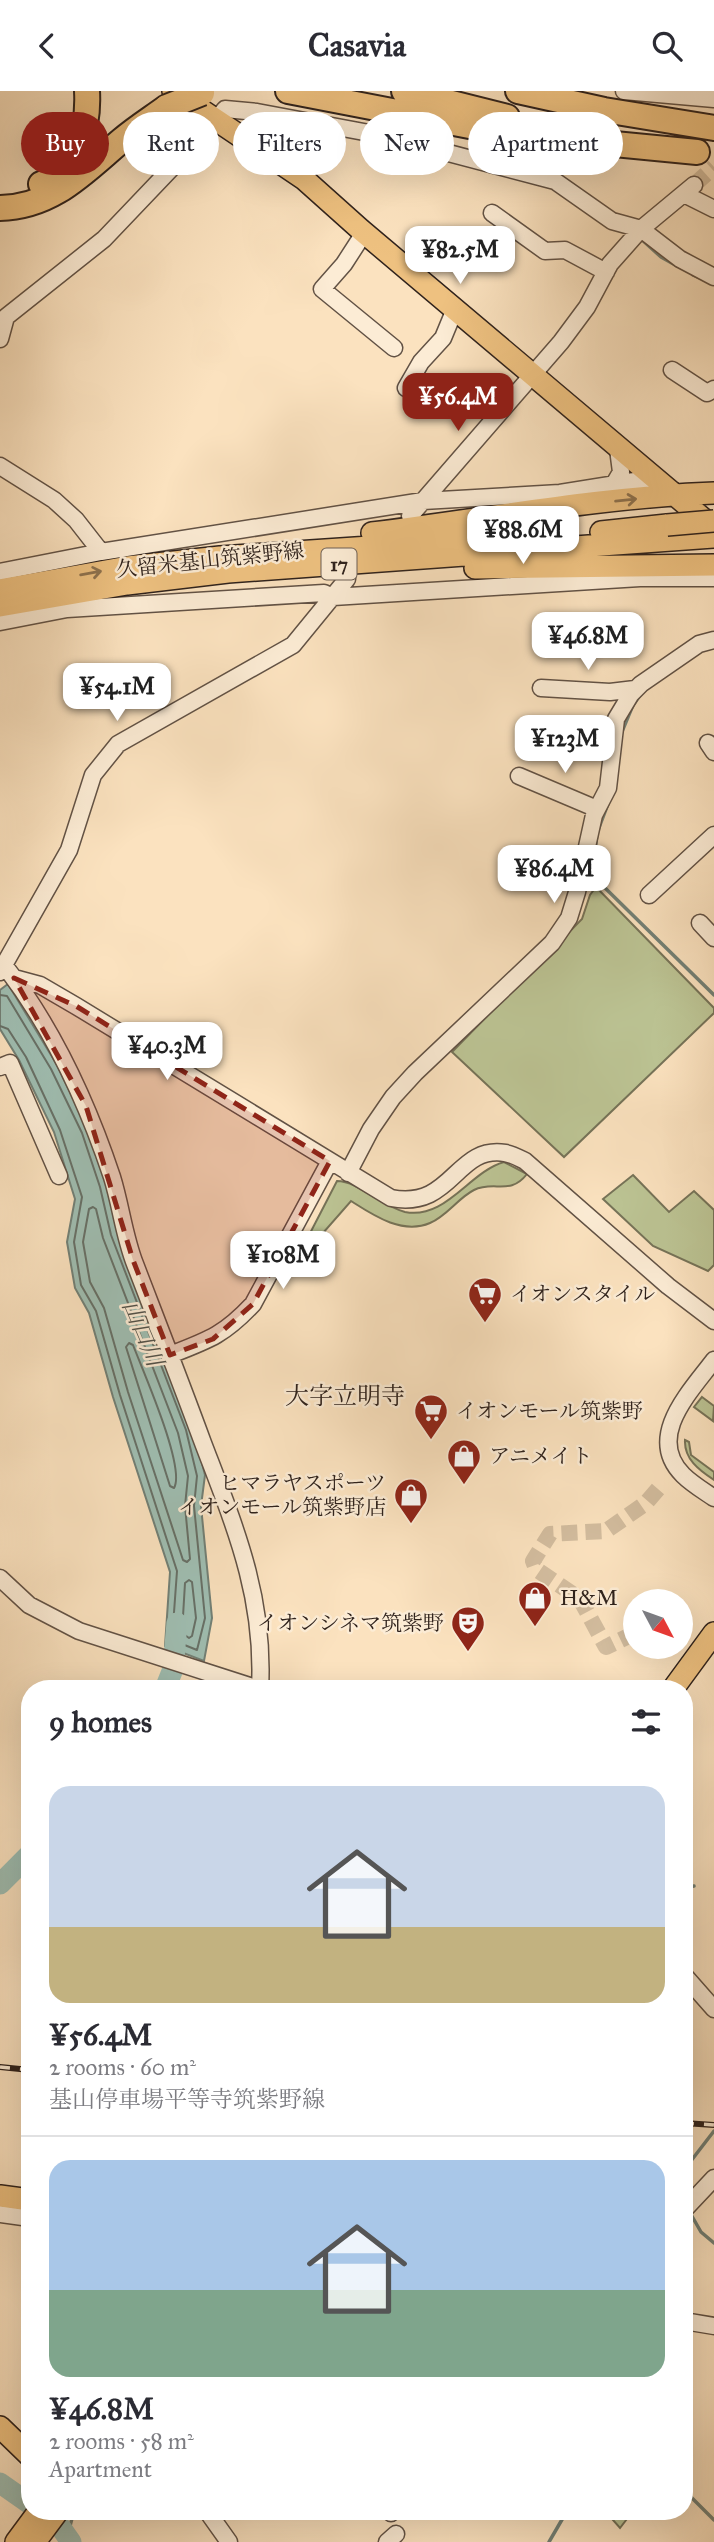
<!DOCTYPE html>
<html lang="en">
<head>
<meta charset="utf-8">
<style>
	:root { --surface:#fff; --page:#f2f2f3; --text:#2b2b33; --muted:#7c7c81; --line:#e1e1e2; --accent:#8f2418 }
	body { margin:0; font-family:"IM FELL Great Primer","Noto Serif JP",serif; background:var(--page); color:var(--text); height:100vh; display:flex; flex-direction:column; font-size:26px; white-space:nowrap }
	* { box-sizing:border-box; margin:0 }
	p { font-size:23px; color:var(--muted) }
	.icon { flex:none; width:38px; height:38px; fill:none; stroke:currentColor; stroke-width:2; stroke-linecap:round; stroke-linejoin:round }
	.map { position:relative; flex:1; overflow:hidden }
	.side { position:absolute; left:21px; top:1589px; width:672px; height:840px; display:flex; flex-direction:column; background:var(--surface); border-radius:28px; box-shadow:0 7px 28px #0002 }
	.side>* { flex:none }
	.top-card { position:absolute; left:21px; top:21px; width:672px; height:63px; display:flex; gap:14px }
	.needle { width:46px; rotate:131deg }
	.buttons { position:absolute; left:623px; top:1498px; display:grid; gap:14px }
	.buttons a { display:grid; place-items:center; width:70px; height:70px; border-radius:50%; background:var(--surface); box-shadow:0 7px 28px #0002; font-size:35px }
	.price { position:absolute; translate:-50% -60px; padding:0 16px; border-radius:14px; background:#fff; color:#222; font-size:23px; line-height:46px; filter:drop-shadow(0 2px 4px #0008) }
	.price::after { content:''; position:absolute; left:50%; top:42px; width:21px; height:16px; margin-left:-10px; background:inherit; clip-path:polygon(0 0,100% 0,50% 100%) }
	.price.selected { background:var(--accent); color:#fff }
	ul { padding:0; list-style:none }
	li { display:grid; align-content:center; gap:14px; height:371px; padding:0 28px }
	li+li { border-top:2px solid var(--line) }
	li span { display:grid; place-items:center; height:217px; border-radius:21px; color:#555 }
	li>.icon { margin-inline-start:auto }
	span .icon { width:126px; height:126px; fill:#fffc; stroke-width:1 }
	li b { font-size:30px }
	h2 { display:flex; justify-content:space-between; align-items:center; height:84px; padding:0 28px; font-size:30px }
	.pill { padding:0 24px; border-radius:32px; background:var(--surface); box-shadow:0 7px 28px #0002; font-size:24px; line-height:63px }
	.pill.selected { background:var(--accent); color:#fff }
	header { display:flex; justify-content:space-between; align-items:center; height:91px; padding:0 28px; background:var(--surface); font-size:32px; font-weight:700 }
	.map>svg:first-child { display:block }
</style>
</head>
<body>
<header><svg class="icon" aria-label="back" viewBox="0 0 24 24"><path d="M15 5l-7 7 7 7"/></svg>Casavia<svg class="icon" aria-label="search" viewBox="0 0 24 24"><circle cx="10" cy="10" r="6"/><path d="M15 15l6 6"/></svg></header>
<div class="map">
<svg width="714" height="2451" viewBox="0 0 714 2451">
	<rect width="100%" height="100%" fill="#fbe2bf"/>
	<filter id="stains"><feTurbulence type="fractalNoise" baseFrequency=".00286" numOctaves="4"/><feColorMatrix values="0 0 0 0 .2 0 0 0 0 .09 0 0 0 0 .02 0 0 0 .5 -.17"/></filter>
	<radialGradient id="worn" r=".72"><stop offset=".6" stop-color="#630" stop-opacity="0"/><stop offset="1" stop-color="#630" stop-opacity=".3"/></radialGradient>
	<!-- green -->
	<path fill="#bcc494" stroke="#767358" stroke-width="2" d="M596 796 714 917V922L564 1066 452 961 582 828 590 804Z
		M504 1071 527 1083C510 1105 494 1089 474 1099 458 1107 447 1125 430 1132 402 1144 373 1124 351 1110L316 1150H306L337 1090C358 1090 381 1115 405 1121 446 1129 469 1081 504 1071Z
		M633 1084 669 1121 694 1100 714 1119V1174L708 1180 653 1155 603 1108Z
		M702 1306 714 1315 713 1330 694 1316Z
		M685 1349 689 1351 691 1364 714 1381V1389C699 1379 684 1368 685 1349Z
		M605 2420H633L620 2437Z"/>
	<!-- water -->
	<path fill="#9fbeb2" stroke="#728076" stroke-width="2" d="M8 893 57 974 89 1040 107 1094 118 1141 193 1337 205 1384 201 1415 212 1527 204 1570 165 1555 170 1481 113 1306 89 1222 75 1197 67 1151 75 1108 54 1041 19 969 0 938V899Z"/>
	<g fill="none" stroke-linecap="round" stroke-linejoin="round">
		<!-- shore -->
		<path stroke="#677067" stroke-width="2" d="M0 904 7 905 51 978 82 1042 100 1096 111 1144 186 1339 197 1385 194 1415 205 1527 197 1559 172 1549 177 1480 120 1304 96 1220 81 1194 74 1151 82 1106 60 1039 26 966 8 938 0 935
			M93 1116 96 1118 103 1147 178 1342 188 1385 185 1415 190 1468 187 1471 183 1469 128 1301 104 1217 90 1191 83 1151 89 1118Z
			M129 1252 133 1254C143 1280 186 1377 174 1397L170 1395 126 1256Z
			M189 1489 192 1491 196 1527 192 1545 189 1547 182 1542 185 1492Z"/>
		<!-- stream -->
		<path stroke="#728076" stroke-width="3.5" d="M640 147 661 166 677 175
			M693 184 714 193
			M621 643 633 614 641 603
			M608 713 597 742 595 760 600 792 714 904
			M684 1797 694 1795
			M684 2079 714 2040
			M689 2120 701 2141 714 2152
			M684 2399 714 2429
			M67 2446 74 2420
			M549 2451 567 2420"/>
		<!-- river -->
		<path stroke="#9fbeb2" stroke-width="21" d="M165 1598 173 1578 177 1532
			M0 1793 30 1763
			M0 2392 30 2413
			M39 2420 59 2434 71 2451"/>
		<!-- minor-tunnel -->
		<path stroke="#d2bc9e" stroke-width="16" stroke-dasharray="16 8" stroke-linecap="butt" d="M694 94 714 76
			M635 1542 606 1556 580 1508 536 1478 533 1470 550 1443 606 1440 646 1412 658 1398"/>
		<!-- minor casing -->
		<g stroke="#625245" stroke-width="19">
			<path id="minor" d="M624 0 714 8
				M684 103 714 118
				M492 122 545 160 565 159 606 181
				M364 142 344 173 322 198 394 257
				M0 248 6 226 104 148 206 41 225 18 257 21 380 44 555 90 612 130 641 138 680 168 714 186
				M672 279 707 302 714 298
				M406 297 421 271 443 247 455 218
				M0 375 54 409 76 429 101 461
				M614 393 621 381 618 358
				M410 425 561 251 587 216 610 173 641 138 694 94
				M0 481 101 461 423 410 560 402 641 389 659 397
				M0 531 67 518 324 502 333 506 640 487H714
				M541 597 610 601 635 598
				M708 652 714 661
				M519 685 597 718
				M649 804 714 744
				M700 832 714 847
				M4 874C53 937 87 1011 112 1086 121 1115 124 1145 135 1173 158 1233 181 1292 203 1352 235 1436 265 1506 260 1598
				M0 881 69 759 93 684 118 653 293 554 347 488
				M14 887 40 894 76 915 391 1107C453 1119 455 1054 505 1062 512 1063 519 1067 525 1070L668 1195 714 1230
				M0 976 10 972 59 1085
				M348 1082 371 1038 393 1006 415 982 552 852 569 827 577 801 594 724 608 697 616 628 631 603 641 593 699 553 714 549
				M170 1264C209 1249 224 1244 253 1213L330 1070
				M714 1269C690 1301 645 1346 683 1384 692 1393 704 1400 714 1407
				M0 1487 29 1514 79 1540 259 1598
				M684 1884 714 1918
				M684 2119 714 2087
				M0 2123 30 2127
				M684 2230 714 2235
				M207 2420 229 2451
				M391 2422 393 2420
				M387 2451 396 2443"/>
		</g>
		<!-- major casing -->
		<g stroke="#2f221c" stroke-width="24">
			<path id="major" d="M173 0 304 88 361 139 714 437
				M601 441 667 434
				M372 442C486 428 599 406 714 402
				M475 477 714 474
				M0 499 128 476 220 466 474 449
				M0 515 127 493 228 481 714 446
				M673 1598 714 1542
				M0 2105 30 2109
				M0 2336 30 2365
				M16 2451 39 2420
				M35 2451 58 2420"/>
		</g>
		<!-- highway casing -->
		<g stroke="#2f221c" stroke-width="28">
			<path id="highway" d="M288 0 511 43 697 61
				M404 0 507 26
				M518 0 604 19 714 37
				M41 93C78 78 89 36 87 0
				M0 117C53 116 84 81 122 49 136 37 152 27 167 16"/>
		</g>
		<!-- minor -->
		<use href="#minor" stroke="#fcecd5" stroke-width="16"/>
		<!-- major -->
		<use href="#major" stroke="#eec180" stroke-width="21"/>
		<!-- highway -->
		<use href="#highway" stroke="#eec180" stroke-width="24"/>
		<!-- rail casing -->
		<g stroke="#2f221c" stroke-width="6">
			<path id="rail" d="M0 1976 30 1979
				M684 2032 714 2034"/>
		</g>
		<!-- rail -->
		<use href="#rail" stroke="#fcecd5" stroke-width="3.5" stroke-dasharray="10" stroke-linecap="butt"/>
		<!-- major-bridge casing -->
		<g stroke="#2f221c" stroke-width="24" stroke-linecap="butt">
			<path id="major-bridge" d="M667 434 714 430"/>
		</g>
		<!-- highway-bridge casing -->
		<g stroke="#2f221c" stroke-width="28" stroke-linecap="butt">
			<path id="highway-bridge" d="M167 16 202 2"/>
		</g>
		<!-- major-bridge -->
		<use href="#major-bridge" stroke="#eec180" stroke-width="21"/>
		<!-- highway-bridge -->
		<use href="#highway-bridge" stroke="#eec180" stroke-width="24"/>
	</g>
	<!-- one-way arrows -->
	<defs><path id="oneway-shaft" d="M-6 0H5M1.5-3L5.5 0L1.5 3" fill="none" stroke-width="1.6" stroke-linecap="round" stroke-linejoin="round" transform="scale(1.75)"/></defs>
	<g stroke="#8e724e">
		<use href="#oneway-shaft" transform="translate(626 409) rotate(-6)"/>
		<use href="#oneway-shaft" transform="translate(91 482) rotate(-10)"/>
	</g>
	<!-- marked area -->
	<path fill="#8f2418" fill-opacity="0.2" stroke="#8f2418" stroke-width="5" stroke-dasharray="14 9" stroke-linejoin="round" d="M14 887 76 915 330 1070 253 1213 213 1248 170 1264 133 1169 86 1015Z"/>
	<!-- icons -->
	<defs>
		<g id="supermarket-pin" transform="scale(1.75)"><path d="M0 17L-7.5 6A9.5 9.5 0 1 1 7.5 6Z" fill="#8f2418" stroke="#fcecd5"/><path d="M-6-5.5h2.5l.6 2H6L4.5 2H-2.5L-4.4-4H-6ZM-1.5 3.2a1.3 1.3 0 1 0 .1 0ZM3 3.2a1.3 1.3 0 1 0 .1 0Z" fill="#fff"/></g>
		<g id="shop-pin" transform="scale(1.75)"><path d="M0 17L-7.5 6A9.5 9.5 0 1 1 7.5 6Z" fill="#8f2418" stroke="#fcecd5"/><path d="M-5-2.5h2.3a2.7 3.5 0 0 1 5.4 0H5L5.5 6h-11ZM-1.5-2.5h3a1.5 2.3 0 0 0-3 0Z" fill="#fff"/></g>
		<g id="theatre-pin" transform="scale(1.75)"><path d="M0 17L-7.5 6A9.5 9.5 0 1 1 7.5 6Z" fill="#8f2418" stroke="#fcecd5"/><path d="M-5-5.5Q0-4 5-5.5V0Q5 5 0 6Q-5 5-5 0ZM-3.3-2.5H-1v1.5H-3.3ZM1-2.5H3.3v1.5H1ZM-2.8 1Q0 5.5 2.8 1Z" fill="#fff"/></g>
	</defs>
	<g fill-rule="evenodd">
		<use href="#supermarket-pin" x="485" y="1203"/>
		<use href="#supermarket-pin" x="431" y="1320"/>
		<use href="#shop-pin" x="464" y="1365"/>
		<use href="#shop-pin" x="411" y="1404"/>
		<use href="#shop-pin" x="535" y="1507"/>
		<use href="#theatre-pin" x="468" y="1532"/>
	</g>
	<g text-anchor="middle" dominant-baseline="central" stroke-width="5" stroke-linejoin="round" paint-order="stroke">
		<!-- shield labels -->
		<rect fill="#fcecd5" stroke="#6c5f54" stroke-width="2" x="321.5" y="457.5" width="35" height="31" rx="5"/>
		<g font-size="19" font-weight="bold" fill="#2f221c">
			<text x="339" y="473">17</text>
		</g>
		<!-- street labels -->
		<g font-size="21" fill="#2f221c" stroke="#fcecd5">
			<text transform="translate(210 469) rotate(-6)">久留米基山筑紫野線</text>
		</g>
		<!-- poi labels -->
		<g font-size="21" fill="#2f221c" stroke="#fcecd5" text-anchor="start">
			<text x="510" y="1203">イオンスタイル</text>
			<text x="456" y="1320">イオンモール筑紫野</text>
			<text x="489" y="1365">アニメイト</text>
			<text x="386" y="1392" text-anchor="end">ヒマラヤスポーツ<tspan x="386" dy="24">イオンモール筑紫野店</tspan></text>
			<text x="560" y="1507">H&amp;M</text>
			<text x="444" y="1532" text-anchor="end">イオンシネマ筑紫野</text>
		</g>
		<!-- water labels -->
		<g font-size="23" font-style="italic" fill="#515149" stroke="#fcecd5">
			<text transform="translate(143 1242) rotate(67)">山口川</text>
		</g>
		<!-- quarter labels -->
		<g font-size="24" fill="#2f221c" stroke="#fcecd5">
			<text x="345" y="1305">大字立明寺</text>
		</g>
	</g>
	<rect width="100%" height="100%" filter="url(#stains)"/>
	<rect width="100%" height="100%" fill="url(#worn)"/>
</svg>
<div class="buttons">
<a><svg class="needle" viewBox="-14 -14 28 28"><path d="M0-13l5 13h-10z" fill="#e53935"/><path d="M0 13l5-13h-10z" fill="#7c7c81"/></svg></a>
</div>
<b class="price" style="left:460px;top:195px">¥82.5M</b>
<b class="price selected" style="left:458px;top:342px">¥56.4M</b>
<b class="price" style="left:523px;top:475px">¥88.6M</b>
<b class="price" style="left:588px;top:581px">¥46.8M</b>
<b class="price" style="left:117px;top:632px">¥54.1M</b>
<b class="price" style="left:565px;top:684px">¥123M</b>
<b class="price" style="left:554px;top:814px">¥86.4M</b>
<b class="price" style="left:167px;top:991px">¥40.3M</b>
<b class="price" style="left:283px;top:1200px">¥108M</b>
<div class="top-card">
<a class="pill selected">Buy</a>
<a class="pill">Rent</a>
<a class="pill">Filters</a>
<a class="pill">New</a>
<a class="pill">Apartment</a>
</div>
<section class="side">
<h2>9 homes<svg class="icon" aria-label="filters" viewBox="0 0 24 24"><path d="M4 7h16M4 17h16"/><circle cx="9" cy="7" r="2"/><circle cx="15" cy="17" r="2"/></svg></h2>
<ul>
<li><span style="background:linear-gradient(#c9d6e8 65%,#c2b280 0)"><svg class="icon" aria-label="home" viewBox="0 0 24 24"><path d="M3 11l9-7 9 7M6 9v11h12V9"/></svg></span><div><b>¥56.4M</b><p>2 rooms · 60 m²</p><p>基山停車場平等寺筑紫野線</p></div></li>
<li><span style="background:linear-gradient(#a9c7e8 60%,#7fa58c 0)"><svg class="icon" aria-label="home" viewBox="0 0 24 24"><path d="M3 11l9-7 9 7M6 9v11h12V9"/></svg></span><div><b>¥46.8M</b><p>2 rooms · 58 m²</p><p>Apartment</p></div></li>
</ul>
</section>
</div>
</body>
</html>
